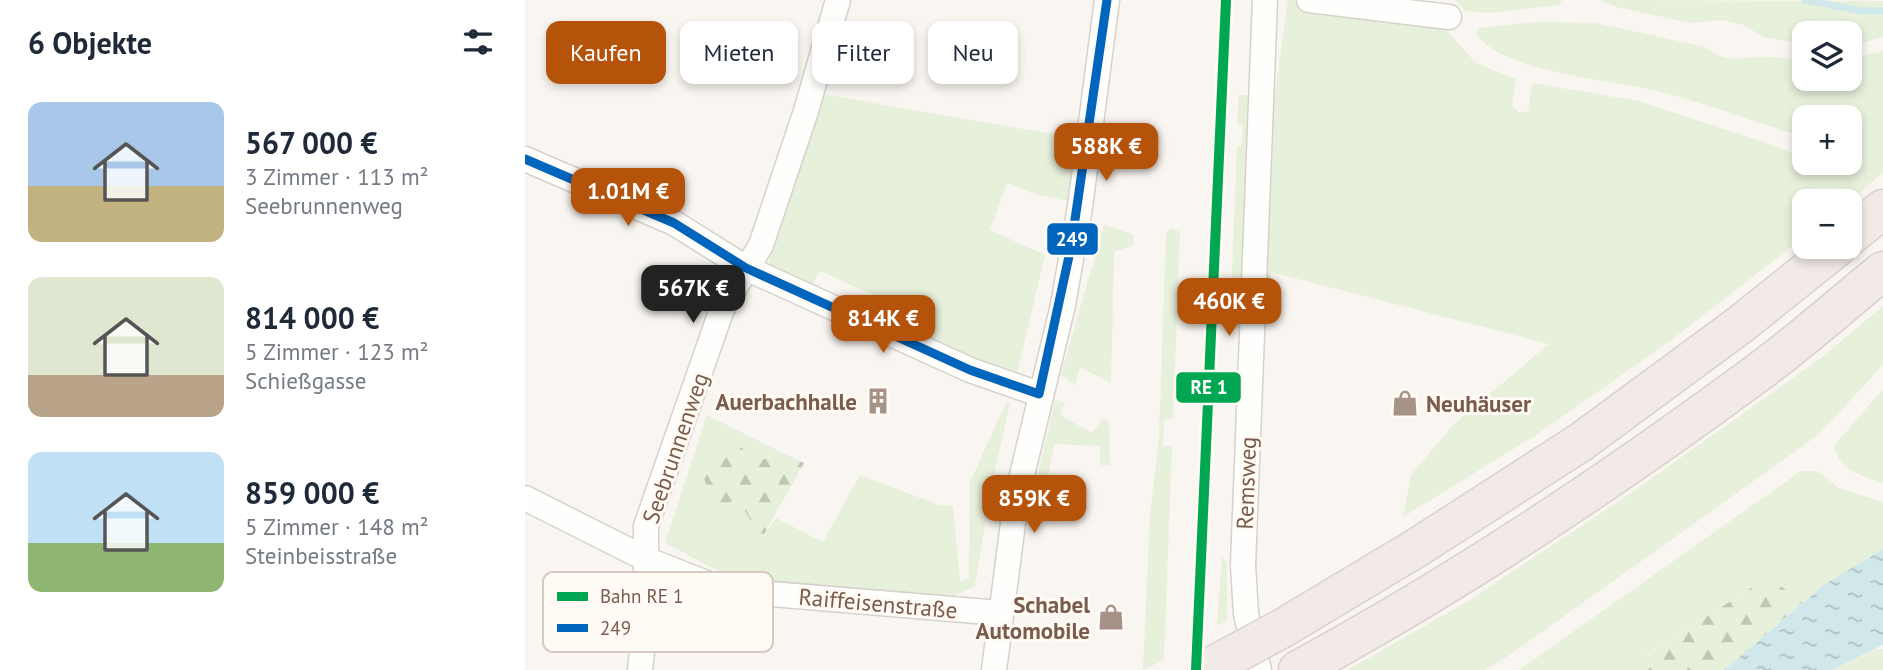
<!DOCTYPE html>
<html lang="de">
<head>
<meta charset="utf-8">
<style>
	:root { --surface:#fff; --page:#f2f2f3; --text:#1f2937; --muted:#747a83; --accent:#b45309 }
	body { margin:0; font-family:"PT Sans",sans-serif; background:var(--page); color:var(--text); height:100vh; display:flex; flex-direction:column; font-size:26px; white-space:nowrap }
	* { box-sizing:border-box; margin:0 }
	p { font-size:23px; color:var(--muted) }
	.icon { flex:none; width:38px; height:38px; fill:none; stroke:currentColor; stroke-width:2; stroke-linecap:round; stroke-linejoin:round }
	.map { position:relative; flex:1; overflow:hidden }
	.panel { display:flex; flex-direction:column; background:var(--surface); width:525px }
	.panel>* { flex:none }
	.banner { position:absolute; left:21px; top:21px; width:665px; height:63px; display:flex; gap:14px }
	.controls { position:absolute; left:1267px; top:21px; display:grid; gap:14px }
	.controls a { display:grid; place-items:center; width:70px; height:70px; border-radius:14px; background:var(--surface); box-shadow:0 4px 10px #0003; font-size:35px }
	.price { position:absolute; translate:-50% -60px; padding:0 16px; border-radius:14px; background:var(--accent); color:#fff; font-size:23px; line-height:46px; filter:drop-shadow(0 2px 4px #0008) }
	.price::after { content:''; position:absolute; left:50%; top:42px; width:21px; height:16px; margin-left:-10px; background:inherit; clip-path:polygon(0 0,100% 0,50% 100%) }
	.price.selected { background:#222; color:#fff }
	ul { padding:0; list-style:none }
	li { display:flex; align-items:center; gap:21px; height:175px; padding:0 28px }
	li span { display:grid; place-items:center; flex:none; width:196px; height:140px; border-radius:14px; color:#555 }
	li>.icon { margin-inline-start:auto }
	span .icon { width:84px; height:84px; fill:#fffc; stroke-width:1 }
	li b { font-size:30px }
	h2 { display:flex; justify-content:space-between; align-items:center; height:84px; padding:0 28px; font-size:30px }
	.tag { padding:0 24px; border-radius:14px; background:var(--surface); box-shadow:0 4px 10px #0003; font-size:24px; line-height:63px }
	.tag.selected { background:var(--accent); color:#fff }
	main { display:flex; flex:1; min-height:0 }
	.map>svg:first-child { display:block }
</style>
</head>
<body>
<main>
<section class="panel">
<h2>6 Objekte<svg class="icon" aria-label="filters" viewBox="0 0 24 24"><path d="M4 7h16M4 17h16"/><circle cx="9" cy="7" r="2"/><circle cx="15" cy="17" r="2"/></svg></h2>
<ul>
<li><span style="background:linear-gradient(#a9c7e8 60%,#c2b280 0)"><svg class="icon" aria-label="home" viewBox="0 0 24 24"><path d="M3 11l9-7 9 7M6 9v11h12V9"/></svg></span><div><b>567 000 €</b><p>3 Zimmer · 113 m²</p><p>Seebrunnenweg</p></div></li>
<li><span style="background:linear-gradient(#dfe7d0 70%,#b9a48a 0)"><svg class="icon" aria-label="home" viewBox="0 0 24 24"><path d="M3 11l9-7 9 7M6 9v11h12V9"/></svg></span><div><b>814 000 €</b><p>5 Zimmer · 123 m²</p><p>Schießgasse</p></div></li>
<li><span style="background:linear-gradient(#bfe0f5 65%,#8fb573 0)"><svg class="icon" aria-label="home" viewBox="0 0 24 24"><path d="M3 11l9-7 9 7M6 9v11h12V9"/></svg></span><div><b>859 000 €</b><p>5 Zimmer · 148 m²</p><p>Steinbeisstraße</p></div></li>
</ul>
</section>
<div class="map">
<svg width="1358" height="670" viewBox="0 0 1358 670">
	<defs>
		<pattern id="forest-firs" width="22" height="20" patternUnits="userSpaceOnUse" patternTransform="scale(1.75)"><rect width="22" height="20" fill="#e7f0db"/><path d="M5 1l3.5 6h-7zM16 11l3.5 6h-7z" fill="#c0c6b4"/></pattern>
		<pattern id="water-ripples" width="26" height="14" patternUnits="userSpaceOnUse" patternTransform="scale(1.75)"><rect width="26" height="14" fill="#d0e8ea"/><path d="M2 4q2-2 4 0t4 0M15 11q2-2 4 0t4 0" fill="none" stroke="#aebfc0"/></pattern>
	</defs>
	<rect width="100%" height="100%" fill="#f9f5f0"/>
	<!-- green -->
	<path fill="#e7f0db" d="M763 0H885L920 29 951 63 991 79 987 105 994 113 1003 111 1007 83 1113 101 1239 142 1279 158V163H1325V117H1279V137C1232 123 1185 105 1137 92 1084 78 986 75 951 35L953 28 1012 22 1071 23 1180 47C1203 63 1208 58 1233 57 1248 56 1264 59 1279 59V79H1325V59L1358 51V173L1324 201H1279V237L1145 341 1011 435 878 517 886 475 928 425 1024 344 746 272 744 297 734 296 747 116Z
		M930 0H1037L1034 5 963 13 940 11Z
		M1075 0 1358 1V37L1325 45V33H1279V44L1238 37 1219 25 1197 20 1165 23 1092 7Z
		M297 94 549 138 543 201 513 195 482 183 465 230 520 255 493 370 481 374 396 338 404 320 295 271 286 288 243 266Z
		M714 95H723L716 324 711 329 705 324 712 146 717 145 718 125 712 124Z
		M579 225 608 234 609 245 589 252 586 383 555 367 550 385 536 375Z
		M646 228 655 232 648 418 639 420 638 446 647 447 639 660 618 670 625 514 634 438 641 234Z
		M1358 306V365L1293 435 986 654 960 670H822L942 602 1106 493 1296 358Z
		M1358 389V483C1337 476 1314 470 1309 446Z
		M530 400 540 403 534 414 567 433 578 419 584 421 585 465H575V446L529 444 522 484 526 485 524 506 506 504Z
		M481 403H485L465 493 450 586 427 597 205 577 140 543 182 415 258 453 229 462 189 506 213 500 239 534 251 518 298 542 335 475 414 505 428 506 435 581 444 578 445 482Z
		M1276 471H1292L1314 488 1358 502V549L1300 584 1278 602 1243 577 1119 656 1121 670H994Z
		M697 557 702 563V620L692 626Z
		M1352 649H1358V670H1307Z"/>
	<!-- forest -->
	<path fill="url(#forest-firs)" d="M200 447 217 448 230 462 258 453 279 463 239 534 225 530V519L213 500 190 506 179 479 185 459Z
		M1243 577 1278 602 1199 670H1121L1119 657Z"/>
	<!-- water -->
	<path fill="url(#water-ripples)" d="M1358 549V645L1307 670H1199L1300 584Z"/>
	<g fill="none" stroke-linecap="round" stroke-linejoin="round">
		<!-- stream -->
		<path stroke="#d0e8ea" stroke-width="7" d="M1280 0 1337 11H1358"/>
		<!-- street casing -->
		<g stroke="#d7d1cb" stroke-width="27">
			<path id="street" d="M784 0 924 17
				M0 159 149 223 221 268 445 370 514 394
				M0 498 123 560 199 590 475 613
				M115 670 121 614V526L197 309 236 245 281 111 313 0
				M469 670 491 500 538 305 555 207 582 0
				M734 670 721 614 718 565 740 0"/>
		</g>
		<!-- highway casing -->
		<g stroke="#dad1cc" stroke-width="41">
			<path id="highway" d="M1325 236 1358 209
				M893 547 1056 442 1216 324 1312 247
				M773 670C932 584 1085 482 1231 374 1275 342 1316 305 1358 271"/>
		</g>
		<!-- street -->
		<use href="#street" stroke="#fefefd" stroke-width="24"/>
		<!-- highway -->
		<use href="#highway" stroke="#f2eae7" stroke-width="38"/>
		<!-- highway-bridge casing -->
		<g stroke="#dad1cc" stroke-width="41" stroke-linecap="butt">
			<path id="highway-bridge" d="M680 670 758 628 893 547"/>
		</g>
		<!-- highway-bridge -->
		<use href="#highway-bridge" stroke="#f2eae7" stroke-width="38"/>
		<!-- bus-1 casing -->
		<g stroke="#fffaf3" stroke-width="14">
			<path id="bus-1" d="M0 159 149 223 221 268 445 370 514 394 546 247 582 0"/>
		</g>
		<!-- bus-1 -->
		<use href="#bus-1" stroke="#0065bd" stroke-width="9"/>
		<!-- rail-1 casing -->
		<g stroke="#fffaf3" stroke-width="16">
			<path id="rail-1" d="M671 670 701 0"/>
		</g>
		<!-- rail-1 -->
		<use href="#rail-1" stroke="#00a651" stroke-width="10"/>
	</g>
	<!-- icons -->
	<defs>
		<g id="building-bare" transform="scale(2.1)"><path d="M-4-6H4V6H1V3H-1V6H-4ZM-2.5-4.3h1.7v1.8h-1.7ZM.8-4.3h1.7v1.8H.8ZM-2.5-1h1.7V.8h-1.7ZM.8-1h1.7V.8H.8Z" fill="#a69286" stroke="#fffaf3" stroke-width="2.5" paint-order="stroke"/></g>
		<g id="shop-bare" transform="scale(2.1)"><path d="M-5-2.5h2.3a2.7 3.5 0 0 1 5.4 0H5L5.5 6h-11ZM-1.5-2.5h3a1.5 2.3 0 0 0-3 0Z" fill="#a69286" stroke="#fffaf3" stroke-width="2.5" paint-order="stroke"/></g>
	</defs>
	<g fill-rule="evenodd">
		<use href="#building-bare" x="353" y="401"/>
		<use href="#shop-bare" x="880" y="403"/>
		<use href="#shop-bare" x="586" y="617"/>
	</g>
	<g text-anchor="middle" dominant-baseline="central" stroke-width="6" stroke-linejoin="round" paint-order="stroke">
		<!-- poi labels -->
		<g font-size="23" font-weight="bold" fill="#7a5c4d" stroke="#fffaf3" text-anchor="end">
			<text x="332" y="401">Auerbachhalle</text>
			<text x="901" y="403" text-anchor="start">Neuhäuser</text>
			<text x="565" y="604">Schabel<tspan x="565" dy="26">Automobile</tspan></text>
		</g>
		<!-- street labels -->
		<g font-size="23" fill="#7a5c4d" stroke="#fffaf3">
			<text transform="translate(150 448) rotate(-71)">Seebrunnenweg</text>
			<text transform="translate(721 483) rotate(-88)">Remsweg</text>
			<text transform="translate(353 603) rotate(5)">Raiffeisenstraße</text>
		</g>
	</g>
	<!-- legend -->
	<rect x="18" y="572" width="230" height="80" rx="10" fill="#fffaf3" stroke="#d7cbc1" stroke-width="2"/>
	<rect x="32" y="592" width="31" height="9" fill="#00a651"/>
	<rect x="32" y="624" width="31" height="8" fill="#0065bd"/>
	<g font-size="19" fill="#7a5c4d">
		<text x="75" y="603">Bahn RE 1</text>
		<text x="75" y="635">249</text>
	</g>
	<g stroke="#fffaf3" stroke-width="2.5">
		<rect x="521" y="222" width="53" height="34" rx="7" fill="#0065bd"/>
		<rect x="650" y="371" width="67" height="33" rx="7" fill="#00a651"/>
	</g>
	<g font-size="19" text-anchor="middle" font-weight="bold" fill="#fff">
		<text x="547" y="246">249</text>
		<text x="684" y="394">RE 1</text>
	</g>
</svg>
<div class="controls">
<a><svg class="icon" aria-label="layers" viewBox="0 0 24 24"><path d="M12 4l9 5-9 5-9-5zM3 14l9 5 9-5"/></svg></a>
<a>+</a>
<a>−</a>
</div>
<b class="price" style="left:581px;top:183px">588K €</b>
<b class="price" style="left:103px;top:228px">1.01M €</b>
<b class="price selected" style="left:168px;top:325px">567K €</b>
<b class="price" style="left:704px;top:338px">460K €</b>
<b class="price" style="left:358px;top:355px">814K €</b>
<b class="price" style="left:509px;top:535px">859K €</b>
<div class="banner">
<a class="tag selected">Kaufen</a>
<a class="tag">Mieten</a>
<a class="tag">Filter</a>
<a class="tag">Neu</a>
</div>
</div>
</main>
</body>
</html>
